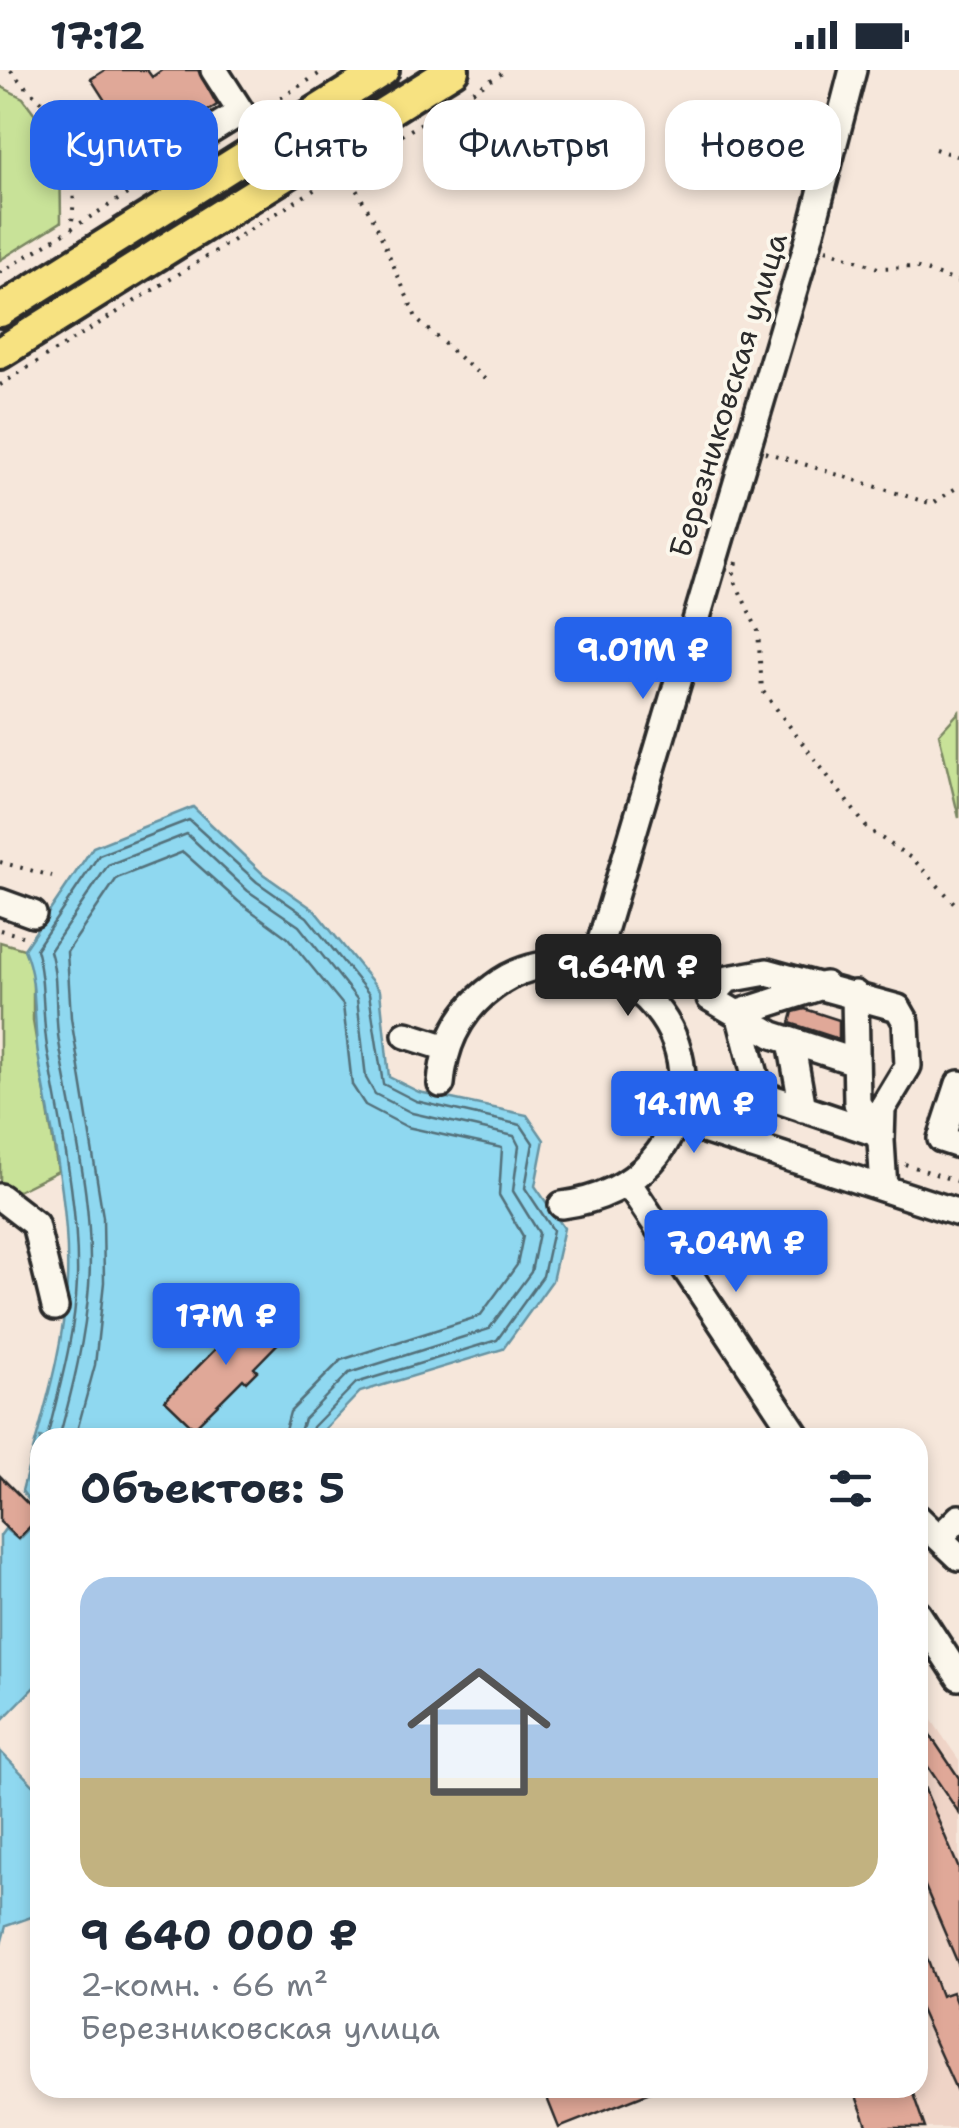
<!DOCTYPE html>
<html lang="ru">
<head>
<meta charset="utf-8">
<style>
	:root { --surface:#fff; --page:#f6f6f7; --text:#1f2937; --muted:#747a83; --accent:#2563eb }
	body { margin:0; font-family:"Shantell Sans",sans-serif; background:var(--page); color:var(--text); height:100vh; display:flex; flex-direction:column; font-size:38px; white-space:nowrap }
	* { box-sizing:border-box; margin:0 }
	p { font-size:32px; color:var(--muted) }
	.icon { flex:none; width:55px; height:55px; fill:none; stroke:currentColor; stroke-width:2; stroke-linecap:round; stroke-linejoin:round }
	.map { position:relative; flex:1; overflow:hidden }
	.side { position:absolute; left:30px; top:1358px; width:898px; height:670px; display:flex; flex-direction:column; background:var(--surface); border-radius:30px; box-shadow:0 5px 15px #0003 }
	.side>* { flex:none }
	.guide { position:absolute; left:30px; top:30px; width:900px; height:90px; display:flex; gap:20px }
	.price { position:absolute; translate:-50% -85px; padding:0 22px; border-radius:10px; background:var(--accent); color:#fff; font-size:32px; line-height:65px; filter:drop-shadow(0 2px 5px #0008) }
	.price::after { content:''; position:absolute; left:50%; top:60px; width:30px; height:22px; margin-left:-15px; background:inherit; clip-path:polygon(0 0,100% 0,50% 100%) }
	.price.active { background:#222; color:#fff }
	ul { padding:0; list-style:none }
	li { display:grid; align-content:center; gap:20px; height:530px; padding:0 50px }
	li span { display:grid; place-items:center; height:310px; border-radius:30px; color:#555 }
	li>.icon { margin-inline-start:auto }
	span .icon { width:180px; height:180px; fill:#fffc; stroke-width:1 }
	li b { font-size:42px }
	h2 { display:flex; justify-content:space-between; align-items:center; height:120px; padding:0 50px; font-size:42px }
	.tag { padding:0 35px; border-radius:30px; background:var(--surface); box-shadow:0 5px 15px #0003; font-size:35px; line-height:90px }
	.tag.active { background:var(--accent); color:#fff }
	.status { display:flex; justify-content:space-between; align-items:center; height:70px; padding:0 50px; background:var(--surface); direction:ltr }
	.status svg { height:28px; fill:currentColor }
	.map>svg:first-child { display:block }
</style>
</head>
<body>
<div class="status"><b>17:12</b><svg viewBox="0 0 49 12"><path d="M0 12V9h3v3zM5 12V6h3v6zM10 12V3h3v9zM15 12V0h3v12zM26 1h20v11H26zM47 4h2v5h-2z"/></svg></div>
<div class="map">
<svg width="959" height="2058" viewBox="0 0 959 2058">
	<rect width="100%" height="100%" fill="#f6e7db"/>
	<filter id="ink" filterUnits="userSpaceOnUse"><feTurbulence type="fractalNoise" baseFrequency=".01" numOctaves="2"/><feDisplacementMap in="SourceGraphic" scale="20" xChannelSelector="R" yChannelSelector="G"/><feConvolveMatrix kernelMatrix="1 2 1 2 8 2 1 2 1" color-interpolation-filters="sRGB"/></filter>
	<g filter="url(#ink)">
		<!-- built -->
		<path fill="#efd4c7" d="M918 1630 959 1690V2058H868L853 2018H918Z"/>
		<!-- green -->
		<path fill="#c8e298" stroke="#7a8662" stroke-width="2.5" d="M0 16 23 28 60 78 61 152 0 190Z
			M959 642V748L939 664Z
			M0 872 24 879 33 900V951L58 1101 0 1130Z"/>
		<!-- water -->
		<path fill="#8fd8f0" stroke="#6793a1" stroke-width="2.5" d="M193 737 263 804 314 840 380 921 389 1007 419 1022 527 1045 544 1070 535 1116 564 1158 552 1211 503 1279 360 1322 317 1367 40 1368V1445L22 1421C40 1352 64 1283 67 1212 70 1135 51 1059 38 984 33 949 38 912 24 879L93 777Z
			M40 1448V1611L0 1652V1466L5 1459 19 1470Z
			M0 1681 40 1722V1836L37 1845 6 1856 0 1878Z"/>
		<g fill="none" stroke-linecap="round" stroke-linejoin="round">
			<!-- shore -->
			<path stroke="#53707a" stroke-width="2.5" d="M47 1368C60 1316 75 1264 77 1211 79 1132 60 1054 47 977 42 944 45 911 36 879L99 785 189 750 257 812 307 847 369 924 383 1014 416 1031 521 1055 533 1073 525 1118 553 1160 543 1206 497 1270 356 1313 313 1357 310 1368
				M59 1368C73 1317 85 1269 89 1216 95 1135 72 1051 59 972 54 941 59 910 50 881L108 795 187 764 248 821 299 856 357 929 366 1008 375 1024 412 1043 514 1066 519 1076 513 1121 539 1163 531 1202 489 1259 349 1303 304 1349 298 1368
				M75 1368 95 1295 104 1212 103 1147 71 948 67 882 117 808 183 782 239 832 288 868 343 935 352 1015 365 1035 407 1057 502 1078 499 1125 523 1166 517 1195 480 1246 341 1290 290 1342 283 1368"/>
		</g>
		<!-- building -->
		<path fill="#e0a898" stroke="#2b2b2b" stroke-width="2.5" d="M105 0H147L152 7 162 0H198L217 35 165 68 151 45 125 62 91 9Z
			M805 939 839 950V969L790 953 793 942Z
			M255 1239 272 1255 276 1250 289 1262 254 1298 257 1301 246 1312 243 1309 194 1358 165 1330Z
			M0 1406 40 1446 18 1469 0 1452Z
			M918 1647 959 1708V1743L918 1682Z
			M918 1703 959 1799V1896L918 1800Z
			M919 1867 941 1926 952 1922 959 1940V2026L918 1935Z
			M543 2018H660L559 2058Z
			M853 2018H911L925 2058H868Z"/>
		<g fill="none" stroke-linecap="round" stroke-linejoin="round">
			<!-- minor casing -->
			<g stroke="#2b2b2b" stroke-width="32">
				<path id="minor" d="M188 121 166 88 241 42 214 0
					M0 832 33 844
					M593 898 808 173 853 0
					M825 915 739 943 760 1024 876 1063
					M855 924 857 1033 881 1071 884 1118
					M406 965 447 978
					M791 971 803 1039
					M856 992 773 965 710 928 728 909 767 902 898 938 906 952 908 996 882 1039 881 1071
					M441 1014C444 974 460 941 493 917 514 900 545 891 572 895 720 914 721 1114 562 1135
					M959 1014 941 1069 959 1075
					M676 1051 959 1143
					M629 1114 798 1368
					M0 1127 35 1154 55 1237
					M918 1448 959 1487
					M939 1468 959 1448
					M918 1544 959 1607"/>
			</g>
			<!-- major casing -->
			<g stroke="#2b2b2b" stroke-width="38">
				<path id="major" d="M0 241 383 0
					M0 283 453 0"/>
			</g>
			<!-- path -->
			<path stroke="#2b2b2b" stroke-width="4" stroke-dasharray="2.5 8" stroke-linecap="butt" d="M11 0C22 16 38 26 50 41 73 73 77 119 71 158
				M263 39 325 0
				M935 79 959 87
				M346 102 374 150 417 250 488 312
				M826 179 878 198 915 197 959 212
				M0 203 153 108
				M0 315 507 0
				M765 382 932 434 959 416
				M737 492 733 507 758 561 762 620 868 759 914 790 959 838
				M0 792 52 806
				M0 860 22 866
				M701 1024 744 1039
				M905 1094 959 1112"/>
			<!-- minor -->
			<use href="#minor" stroke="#fbf7ec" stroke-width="25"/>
			<!-- major -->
			<use href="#major" stroke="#f7e281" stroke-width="30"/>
		</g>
	</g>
	<g text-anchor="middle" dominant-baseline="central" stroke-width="8" stroke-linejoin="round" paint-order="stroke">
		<!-- street labels -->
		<g font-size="30" fill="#2b2b2b" stroke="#fbf7ec">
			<text transform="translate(728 325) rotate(-73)">Березниковская улица</text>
		</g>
	</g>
</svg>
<b class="price" style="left:643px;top:632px">9.01M ₽</b>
<b class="price active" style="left:628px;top:949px">9.64M ₽</b>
<b class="price" style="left:694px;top:1086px">14.1M ₽</b>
<b class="price" style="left:736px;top:1225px">7.04M ₽</b>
<b class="price" style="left:226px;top:1298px">17M ₽</b>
<div class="guide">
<a class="tag active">Купить</a>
<a class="tag">Снять</a>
<a class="tag">Фильтры</a>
<a class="tag">Новое</a>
</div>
<section class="side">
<h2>Объектов: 5<svg class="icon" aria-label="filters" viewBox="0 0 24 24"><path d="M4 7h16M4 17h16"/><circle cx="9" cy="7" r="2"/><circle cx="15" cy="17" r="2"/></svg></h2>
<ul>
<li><span style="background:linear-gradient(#a9c7e8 65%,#c2b280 0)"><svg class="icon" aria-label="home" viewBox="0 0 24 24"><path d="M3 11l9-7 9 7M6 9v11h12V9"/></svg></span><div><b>9 640 000 ₽</b><p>2-комн. · 66 m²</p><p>Березниковская улица</p></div></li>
</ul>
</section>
</div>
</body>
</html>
